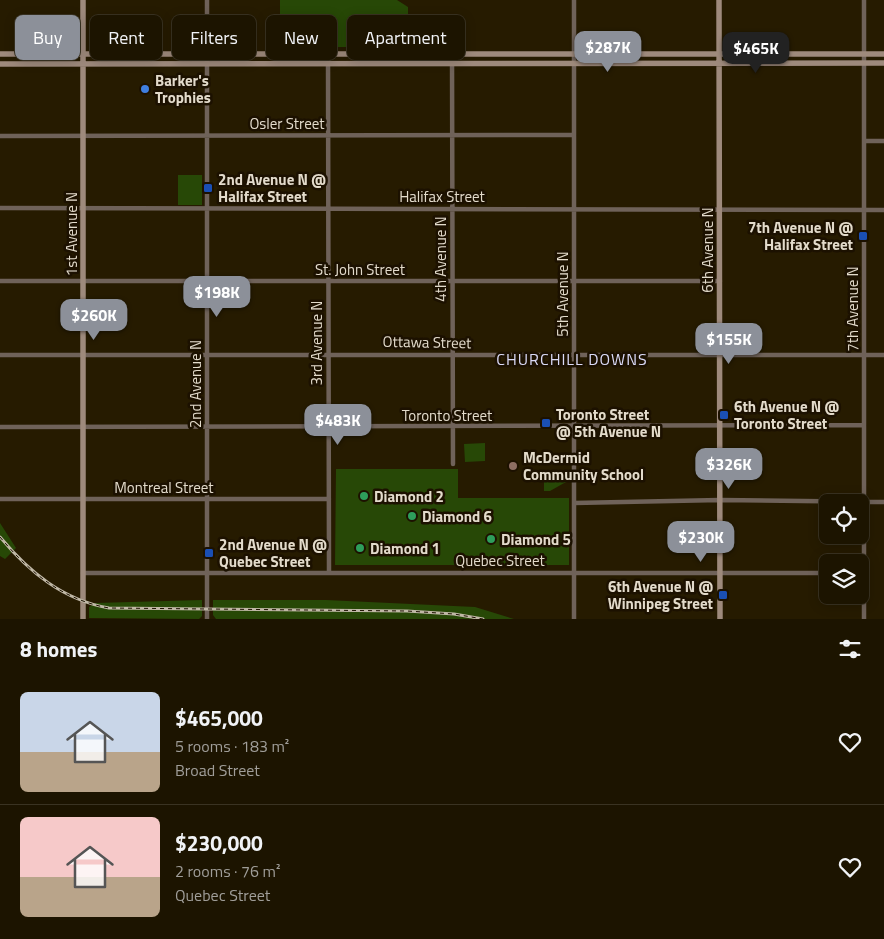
<!DOCTYPE html>
<html lang="en">
<head>
<meta charset="utf-8">
<style>
	:root { --surface:#1c1400; --page:#29210f; --text:#f1f3f6; --muted:#a09e99; --line:#3a3322; --accent:#8c9099 }
	body { margin:0; font-family:"Titillium Web",sans-serif; background:var(--page); color:var(--text); height:100vh; display:flex; flex-direction:column; font-size:19px; white-space:nowrap }
	* { box-sizing:border-box; margin:0 }
	p { font-size:16px; color:var(--muted) }
	.icon { flex:none; width:28px; height:28px; fill:none; stroke:currentColor; stroke-width:2; stroke-linecap:round; stroke-linejoin:round }
	.map { position:relative; height:619px; overflow:hidden }
	.panel { display:flex; flex-direction:column; background:var(--surface); flex:1 }
	.panel>* { flex:none }
	.guide { position:absolute; left:15px; top:15px; width:500px; height:45px; display:flex; gap:10px }
	.buttons { position:absolute; left:819px; top:494px; display:grid; gap:10px }
	.buttons a { display:grid; place-items:center; width:50px; height:50px; border-radius:8px; background:var(--surface); box-shadow:0 2px 12px #0003,0 0 0 1px var(--line); font-size:25px }
	.price { position:absolute; translate:-50% -42px; padding:0 11px; border-radius:10px; background:var(--accent); color:#fff; font-size:16px; line-height:32px; filter:drop-shadow(0 1px 2px #0008) }
	.price::after { content:''; position:absolute; left:50%; top:30px; width:15px; height:11px; margin-left:-8px; background:inherit; clip-path:polygon(0 0,100% 0,50% 100%) }
	.price.on { background:#222; color:#fff }
	ul { padding:0; list-style:none }
	li { display:flex; align-items:center; gap:15px; height:125px; padding:0 20px }
	li+li { border-top:1px solid var(--line) }
	li span { display:grid; place-items:center; flex:none; width:140px; height:100px; border-radius:8px; color:#555 }
	li>.icon { margin-inline-start:auto }
	span .icon { width:60px; height:60px; fill:#fffc; stroke-width:1 }
	li b { font-size:21px }
	h2 { display:flex; justify-content:space-between; align-items:center; height:60px; padding:0 20px; font-size:21px }
	.chip { padding:0 18px; border-radius:8px; background:var(--surface); box-shadow:0 2px 12px #0003,0 0 0 1px var(--line); font-size:18px; line-height:45px }
	.chip.on { background:var(--accent); color:#fff }
	.map>svg:first-child { display:block }
</style>
</head>
<body>
<div class="map">
<svg width="884" height="619" viewBox="0 0 884 619">
	<rect width="100%" height="100%" fill="#261b00"/>
	<!-- green -->
	<path fill="#274806" d="M280 0H397L408 7V19L403 22H397L398 47H280Z
		M178 175H202V205H178Z
		M485 443V461L465 462 464 444Z
		M336 469H458V498H569V565H335Z
		M555 476 566 477V482L550 491H544V479Z
		M0 523 16 548 5 559 0 556Z
		M202 600V616L199 619 89 618V607L95 603Z
		M213 600H326L475 607 514 619H216L213 615Z"/>
	<g fill="none" stroke-linecap="round" stroke-linejoin="round">
		<!-- street -->
		<path stroke="#6f6259" stroke-width="4.5" d="M864 0V619
			M328 53 329 573
			M452 53 453 464
			M0 136 574 135
			M864 141H884
			M0 208 884 210
			M0 281H720
			M0 355H884
			M0 427 864 425
			M0 499H329
			M574 503 720 500 884 502
			M83 573H828
			M207 619V0
			M574 619V0"/>
		<!-- secondary -->
		<path stroke="#9e8a7c" stroke-width="5.5" d="M719 0 720 619
			M0 54H884
			M0 64 884 63
			M83 619V0"/>
		<!-- rail casing -->
		<g stroke="#c0b8a6" stroke-width="3">
			<path id="rail" d="M0 537C29 572 63 600 109 608L407 611 454 614 483 619"/>
		</g>
		<!-- rail -->
		<use href="#rail" stroke="#1c1100" stroke-width="1" stroke-dasharray="4" stroke-linecap="butt"/>
	</g>
	<!-- markers -->
	<circle fill="#3f7fe0" stroke="#1c1100" stroke-width="2" cx="145" cy="89" r="5"/>
	<g fill="#1a4fb4" stroke="#1c1100" stroke-width="2">
		<rect x="203" y="183" width="10" height="10" rx="2.5"/>
		<rect x="858" y="231" width="10" height="10" rx="2.5"/>
		<rect x="719" y="410" width="10" height="10" rx="2.5"/>
		<rect x="541" y="418" width="10" height="10" rx="2.5"/>
		<rect x="204" y="548" width="10" height="10" rx="2.5"/>
		<rect x="718" y="590" width="10" height="10" rx="2.5"/>
	</g>
	<circle fill="#8d6e63" stroke="#1c1100" stroke-width="2" cx="513" cy="466" r="5"/>
	<g fill="#2e9e5b" stroke="#1c1100" stroke-width="2">
		<circle cx="364" cy="496" r="5"/>
		<circle cx="412" cy="516" r="5"/>
		<circle cx="491" cy="539" r="5"/>
		<circle cx="360" cy="548" r="5"/>
	</g>
	<g text-anchor="middle" dominant-baseline="central" stroke-width="5" stroke-linejoin="round" paint-order="stroke">
		<!-- poi labels -->
		<g font-size="15" font-weight="bold" fill="#e3dbcb" stroke="#1c1100" text-anchor="start">
			<text x="155" y="80">Barker's<tspan x="155" dy="17">Trophies</tspan></text>
			<text x="218" y="179">2nd Avenue N @<tspan x="218" dy="17">Halifax Street</tspan></text>
			<text x="853" y="227" text-anchor="end">7th Avenue N @<tspan x="853" dy="17">Halifax Street</tspan></text>
			<text x="734" y="406">6th Avenue N @<tspan x="734" dy="17">Toronto Street</tspan></text>
			<text x="556" y="414">Toronto Street<tspan x="556" dy="17">@ 5th Avenue N</tspan></text>
			<text x="523" y="457">McDermid<tspan x="523" dy="17">Community School</tspan></text>
			<text x="374" y="496">Diamond 2</text>
			<text x="422" y="516">Diamond 6</text>
			<text x="501" y="539">Diamond 5</text>
			<text x="219" y="544">2nd Avenue N @<tspan x="219" dy="17">Quebec Street</tspan></text>
			<text x="370" y="548">Diamond 1</text>
			<text x="713" y="586" text-anchor="end">6th Avenue N @<tspan x="713" dy="17">Winnipeg Street</tspan></text>
		</g>
		<!-- street labels -->
		<g font-size="15" fill="#e3dbcb" stroke="#1c1100">
			<text x="287" y="123">Osler Street</text>
			<text x="442" y="196">Halifax Street</text>
			<text transform="translate(71 234) rotate(-90)">1st Avenue N</text>
			<text transform="translate(707 250) rotate(-90)">6th Avenue N</text>
			<text transform="translate(440 259) rotate(-90)">4th Avenue N</text>
			<text x="360" y="269">St. John Street</text>
			<text transform="translate(562 294) rotate(-90)">5th Avenue N</text>
			<text transform="translate(852 309) rotate(-90)">7th Avenue N</text>
			<text transform="translate(427 342) rotate(1)">Ottawa Street</text>
			<text transform="translate(316 343) rotate(-90)">3rd Avenue N</text>
			<text transform="translate(195 384) rotate(-90)">2nd Avenue N</text>
			<text x="447" y="415">Toronto Street</text>
			<text x="164" y="487">Montreal Street</text>
			<text x="500" y="560">Quebec Street</text>
		</g>
		<!-- neighbourhood labels -->
		<g font-size="16" letter-spacing="1" fill="#dbdbf8" stroke="#1c1100">
			<text x="572" y="359">CHURCHILL DOWNS</text>
		</g>
	</g>
</svg>
<div class="buttons">
<a><svg class="icon" aria-label="locate" viewBox="0 0 24 24"><circle cx="12" cy="12" r="6"/><path d="M12 2v4M12 18v4M2 12h4M18 12h4"/></svg></a>
<a><svg class="icon" aria-label="layers" viewBox="0 0 24 24"><path d="M12 4l9 5-9 5-9-5zM3 14l9 5 9-5"/></svg></a>
</div>
<b class="price" style="left:608px;top:73px">$287K</b>
<b class="price on" style="left:756px;top:74px">$465K</b>
<b class="price" style="left:217px;top:318px">$198K</b>
<b class="price" style="left:94px;top:341px">$260K</b>
<b class="price" style="left:729px;top:365px">$155K</b>
<b class="price" style="left:338px;top:446px">$483K</b>
<b class="price" style="left:729px;top:490px">$326K</b>
<b class="price" style="left:701px;top:563px">$230K</b>
<div class="guide">
<a class="chip on">Buy</a>
<a class="chip">Rent</a>
<a class="chip">Filters</a>
<a class="chip">New</a>
<a class="chip">Apartment</a>
</div>
</div>
<section class="panel">
<h2>8 homes<svg class="icon" aria-label="filters" viewBox="0 0 24 24"><path d="M4 7h16M4 17h16"/><circle cx="9" cy="7" r="2"/><circle cx="15" cy="17" r="2"/></svg></h2>
<ul>
<li><span style="background:linear-gradient(#c9d6e8 60%,#b9a48a 0)"><svg class="icon" aria-label="home" viewBox="0 0 24 24"><path d="M3 11l9-7 9 7M6 9v11h12V9"/></svg></span><div><b>$465,000</b><p>5 rooms · 183 m²</p><p>Broad Street</p></div><svg class="icon" aria-label="heart" viewBox="0 0 24 24"><path d="M12 20l-8-8c-3-5 5-10 8-4 3-6 11-1 8 4z"/></svg></li>
<li><span style="background:linear-gradient(#f6c9c9 60%,#b9a48a 0)"><svg class="icon" aria-label="home" viewBox="0 0 24 24"><path d="M3 11l9-7 9 7M6 9v11h12V9"/></svg></span><div><b>$230,000</b><p>2 rooms · 76 m²</p><p>Quebec Street</p></div><svg class="icon" aria-label="heart" viewBox="0 0 24 24"><path d="M12 20l-8-8c-3-5 5-10 8-4 3-6 11-1 8 4z"/></svg></li>
</ul>
</section>
</body>
</html>
